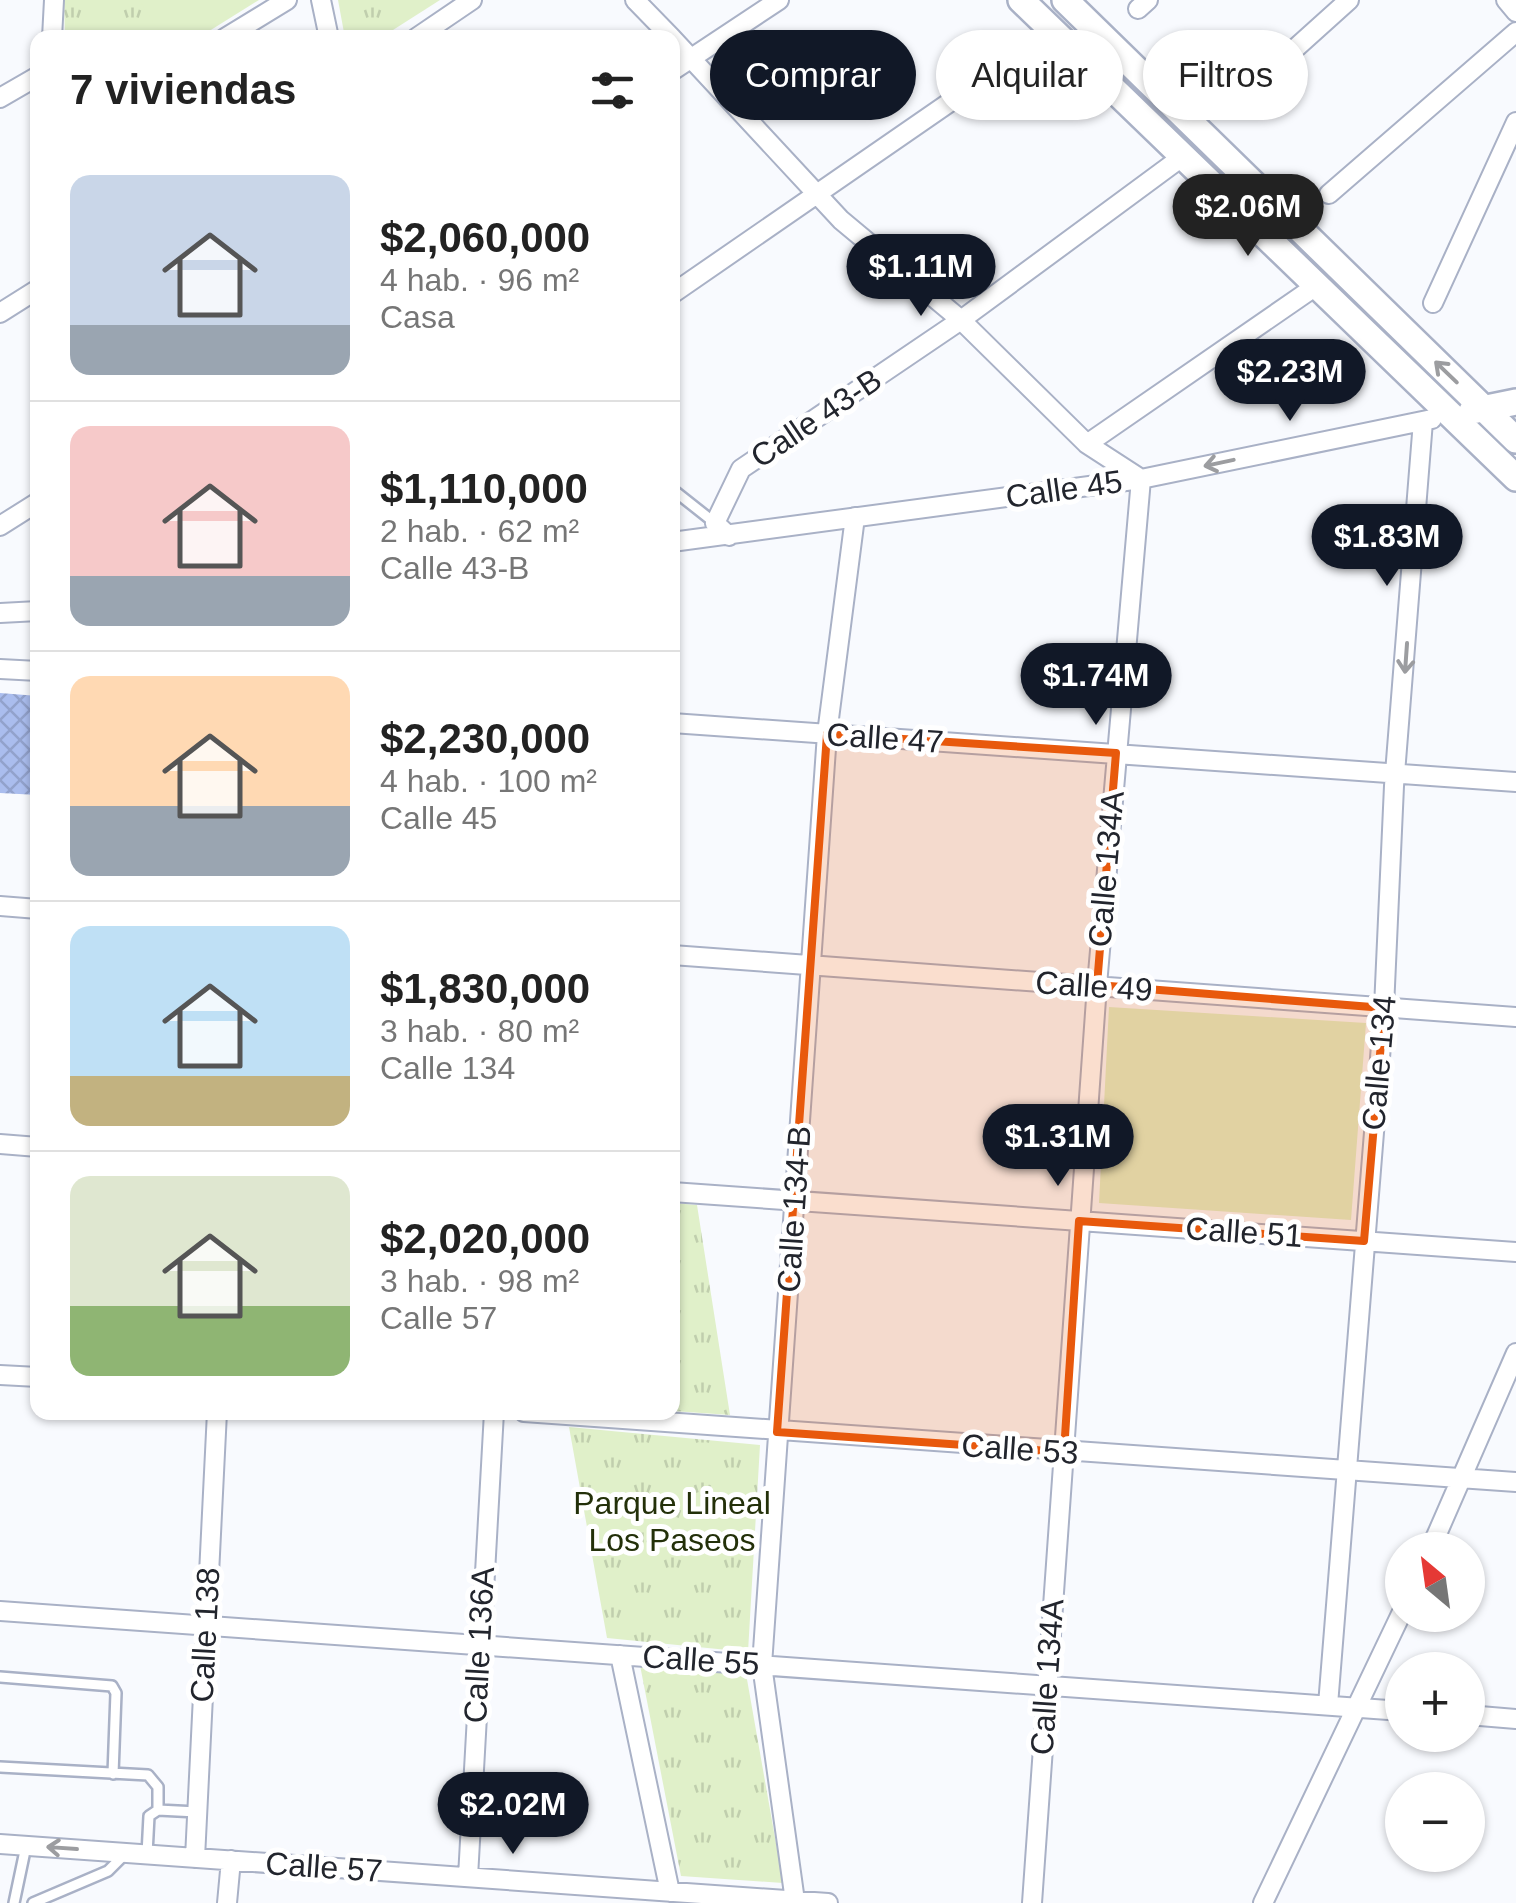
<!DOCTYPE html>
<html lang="es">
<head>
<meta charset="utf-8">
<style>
	:root { --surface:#fff; --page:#f6f6f6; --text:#222; --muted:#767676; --line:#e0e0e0; --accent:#111827 }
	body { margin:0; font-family:Helvetica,sans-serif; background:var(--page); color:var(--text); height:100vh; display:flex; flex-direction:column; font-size:38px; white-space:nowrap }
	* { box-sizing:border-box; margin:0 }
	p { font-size:32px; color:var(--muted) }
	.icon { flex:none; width:55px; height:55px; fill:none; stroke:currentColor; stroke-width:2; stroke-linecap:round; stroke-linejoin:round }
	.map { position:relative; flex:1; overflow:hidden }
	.side { position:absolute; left:30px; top:30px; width:650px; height:1390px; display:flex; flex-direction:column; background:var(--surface); border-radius:20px; box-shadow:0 2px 8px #0004 }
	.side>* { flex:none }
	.banner { position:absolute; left:710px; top:30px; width:655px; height:90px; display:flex; gap:20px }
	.needle { width:65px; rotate:331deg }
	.fabs { position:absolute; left:1385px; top:1532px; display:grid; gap:20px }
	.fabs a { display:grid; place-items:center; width:100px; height:100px; border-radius:50%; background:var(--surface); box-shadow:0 2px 8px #0004; font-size:50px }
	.price { position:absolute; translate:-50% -85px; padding:0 22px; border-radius:35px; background:var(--accent); color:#fff; font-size:32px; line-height:65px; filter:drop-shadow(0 2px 5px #0008) }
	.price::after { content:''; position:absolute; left:50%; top:60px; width:30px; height:22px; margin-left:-15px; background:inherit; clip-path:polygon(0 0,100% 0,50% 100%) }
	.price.active { background:#222; color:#fff }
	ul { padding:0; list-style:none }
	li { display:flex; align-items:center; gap:30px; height:250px; padding:0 40px }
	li+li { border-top:2px solid var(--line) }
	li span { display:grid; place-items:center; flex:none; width:280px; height:200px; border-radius:20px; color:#555 }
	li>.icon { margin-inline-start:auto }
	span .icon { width:120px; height:120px; fill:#fffc; stroke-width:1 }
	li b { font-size:42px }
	h2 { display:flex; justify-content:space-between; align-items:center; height:120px; padding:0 40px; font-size:42px }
	.tag { padding:0 35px; border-radius:45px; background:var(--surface); box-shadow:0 2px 8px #0004; font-size:35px; line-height:90px }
	.tag.active { background:var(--accent); color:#fff }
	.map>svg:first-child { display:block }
</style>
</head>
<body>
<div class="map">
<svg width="1516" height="1903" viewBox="0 0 1516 1903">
	<defs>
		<pattern id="grass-tufts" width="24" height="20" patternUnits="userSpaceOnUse" patternTransform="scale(2.5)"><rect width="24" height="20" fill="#e0f0c9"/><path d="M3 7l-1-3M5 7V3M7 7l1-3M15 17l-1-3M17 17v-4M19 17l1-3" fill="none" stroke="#c0cead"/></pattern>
		<pattern id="building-cross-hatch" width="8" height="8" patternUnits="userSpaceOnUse" patternTransform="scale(2.5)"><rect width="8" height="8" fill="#aabdee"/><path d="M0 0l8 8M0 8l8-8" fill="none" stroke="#92a2cc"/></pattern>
	</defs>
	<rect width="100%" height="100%" fill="#f8fafe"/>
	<!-- grass -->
	<path fill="url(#grass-tufts)" d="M64 0H259L198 38 65 37Z
		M338 0H440L382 37 345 38Z
		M672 1203 697 1205 730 1415 673 1411Z
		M569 1427 760 1445 748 1652 607 1638Z
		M639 1660 745 1668 783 1883 681 1876Z"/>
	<!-- pitch -->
	<path fill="#e0f0c9" d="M139 0H246L186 37H163Z
		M1109 1007 1366 1023 1351 1220 1099 1203Z"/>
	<!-- building -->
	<path fill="url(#building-cross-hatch)" d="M0 693 38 696V795L0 793Z"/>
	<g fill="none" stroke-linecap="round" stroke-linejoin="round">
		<!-- lane casing -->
		<g stroke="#a9b1c6" stroke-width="14">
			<path id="lane" d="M672 489 715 523
				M0 1677 112 1686 116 1693 113 1774
				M0 1767 148 1775 158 1787V1810L149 1816 147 1854
				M158 1810 197 1812
				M14 1903 26 1846
				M33 1903 108 1871 123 1856"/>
		</g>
		<!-- street casing -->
		<g stroke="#a9b1c6" stroke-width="22">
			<path id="street" d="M321 0 329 38
				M635 0 672 38
				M1506 0 1516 12
				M1138 9 1148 0
				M52 38 54 0
				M225 38 287 0
				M416 38 472 0
				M672 38 841 220 961 320 1087 444 1141 479
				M672 71 779 0
				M0 98 38 76
				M1238 100 1349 0
				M1329 194 1516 32
				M672 294 1053 31
				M1433 303 1516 122
				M0 313 38 289
				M1087 444 1316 286
				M0 526 38 502
				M729 536 715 523 741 469 961 320 1182 157
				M672 542 1141 479 1432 419
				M0 613 38 611
				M0 669 38 671
				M672 723 1516 782
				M0 906 38 909
				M672 955 1516 1017
				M0 1144 38 1147
				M672 1192 1516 1252
				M0 1375 38 1377
				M524 1412 1516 1482
				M1430 1550 1516 1353
				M0 1611 1402 1711
				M620 1655 670 1892
				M1328 1705 1384 1008 1394 786 1423 421
				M1468 1715 1516 1719
				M0 1844 828 1903
				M195 1858 217 1412
				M468 1877 494 1412
				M795 1901 762 1665 827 734 855 517
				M227 1903 231 1860
				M1032 1903 1097 985 1141 479
				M1263 1903 1402 1612"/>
		</g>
		<!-- secondary casing -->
		<g stroke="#a9b1c6" stroke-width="30">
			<path id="secondary" d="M1021 0 1516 478
				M1065 0 1516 440
				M1472 411 1516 402"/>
		</g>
		<!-- lane -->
		<use href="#lane" stroke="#fff" stroke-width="9"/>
		<!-- street -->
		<use href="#street" stroke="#fff" stroke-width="18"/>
		<!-- secondary -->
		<use href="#secondary" stroke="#fff" stroke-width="25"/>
	</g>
	<!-- one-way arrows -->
	<defs><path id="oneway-shaft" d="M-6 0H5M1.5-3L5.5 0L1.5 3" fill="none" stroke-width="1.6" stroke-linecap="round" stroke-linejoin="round" transform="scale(2.5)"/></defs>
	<g stroke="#9c9da0">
		<use href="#oneway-shaft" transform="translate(1446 372) rotate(-136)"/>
		<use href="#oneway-shaft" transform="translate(1219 463) rotate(168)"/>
		<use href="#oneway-shaft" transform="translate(1406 658) rotate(94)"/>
		<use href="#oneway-shaft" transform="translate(62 1848) rotate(-176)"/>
	</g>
	<!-- marked area -->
	<path fill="#e8590c" fill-opacity="0.2" stroke="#e8590c" stroke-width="8" stroke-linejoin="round" d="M827 734 1116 753 1097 985 1384 1008 1364 1241 1079 1221 1064 1452 777 1432Z"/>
	<g text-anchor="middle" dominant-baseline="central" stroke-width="10" stroke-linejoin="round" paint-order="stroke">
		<!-- street labels -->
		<g font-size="32" fill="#22252d" stroke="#fff">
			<text transform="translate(816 418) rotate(-34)">Calle 43-B</text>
			<text transform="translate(1064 489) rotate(-8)">Calle 45</text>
			<text transform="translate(885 738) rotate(4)">Calle 47</text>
			<text transform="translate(1106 869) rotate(-85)">Calle 134A</text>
			<text transform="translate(1094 986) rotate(4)">Calle 49</text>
			<text transform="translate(1379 1063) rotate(-85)">Calle 134</text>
			<text transform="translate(794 1209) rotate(-86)">Calle 134-B</text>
			<text transform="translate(1244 1232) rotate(4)">Calle 51</text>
			<text transform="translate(1020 1449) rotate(4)">Calle 53</text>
			<text transform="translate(205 1635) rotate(-87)">Calle 138</text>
			<text transform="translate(479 1645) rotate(-87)">Calle 136A</text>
			<text transform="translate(701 1660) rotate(4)">Calle 55</text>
			<text transform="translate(1047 1677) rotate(-86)">Calle 134A</text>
			<text transform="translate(324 1867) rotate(4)">Calle 57</text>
		</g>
		<!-- park labels -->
		<g font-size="32" fill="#233009" stroke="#fff">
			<text x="672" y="1503">Parque Lineal<tspan x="672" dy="37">Los Paseos</tspan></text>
		</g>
	</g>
</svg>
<div class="fabs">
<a><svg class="needle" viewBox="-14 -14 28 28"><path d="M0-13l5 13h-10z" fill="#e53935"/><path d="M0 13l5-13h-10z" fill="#767676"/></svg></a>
<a>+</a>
<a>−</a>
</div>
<b class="price active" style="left:1248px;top:259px">$2.06M</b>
<b class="price" style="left:921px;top:319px">$1.11M</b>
<b class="price" style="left:1290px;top:424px">$2.23M</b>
<b class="price" style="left:1387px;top:589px">$1.83M</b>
<b class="price" style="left:1096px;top:728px">$1.74M</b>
<b class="price" style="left:1058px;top:1189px">$1.31M</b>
<b class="price" style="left:513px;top:1857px">$2.02M</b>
<div class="banner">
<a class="tag active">Comprar</a>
<a class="tag">Alquilar</a>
<a class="tag">Filtros</a>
</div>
<section class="side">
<h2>7 viviendas<svg class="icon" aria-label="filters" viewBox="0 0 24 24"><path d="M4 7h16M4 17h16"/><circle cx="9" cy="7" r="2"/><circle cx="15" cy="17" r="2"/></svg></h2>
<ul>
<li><span style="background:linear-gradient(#c9d6e8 75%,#9aa5b1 0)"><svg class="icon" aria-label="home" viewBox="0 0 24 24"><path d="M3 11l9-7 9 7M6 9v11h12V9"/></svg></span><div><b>$2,060,000</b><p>4 hab. · 96 m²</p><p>Casa</p></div></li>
<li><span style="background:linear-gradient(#f6c9c9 75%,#9aa5b1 0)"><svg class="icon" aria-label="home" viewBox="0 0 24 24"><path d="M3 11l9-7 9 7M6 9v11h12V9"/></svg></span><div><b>$1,110,000</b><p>2 hab. · 62 m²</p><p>Calle 43-B</p></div></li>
<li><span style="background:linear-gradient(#ffd9b3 65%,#9aa5b1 0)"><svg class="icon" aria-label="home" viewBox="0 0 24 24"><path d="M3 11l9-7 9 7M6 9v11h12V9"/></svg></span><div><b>$2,230,000</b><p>4 hab. · 100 m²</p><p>Calle 45</p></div></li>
<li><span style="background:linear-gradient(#bfe0f5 75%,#c2b280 0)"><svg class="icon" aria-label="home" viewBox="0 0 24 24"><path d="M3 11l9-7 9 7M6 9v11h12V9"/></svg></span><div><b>$1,830,000</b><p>3 hab. · 80 m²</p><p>Calle 134</p></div></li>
<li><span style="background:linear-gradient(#dfe7d0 65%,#8fb573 0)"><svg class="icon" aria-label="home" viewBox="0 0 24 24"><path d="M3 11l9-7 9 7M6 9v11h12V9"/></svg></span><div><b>$2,020,000</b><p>3 hab. · 98 m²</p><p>Calle 57</p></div></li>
</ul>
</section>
</div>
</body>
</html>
